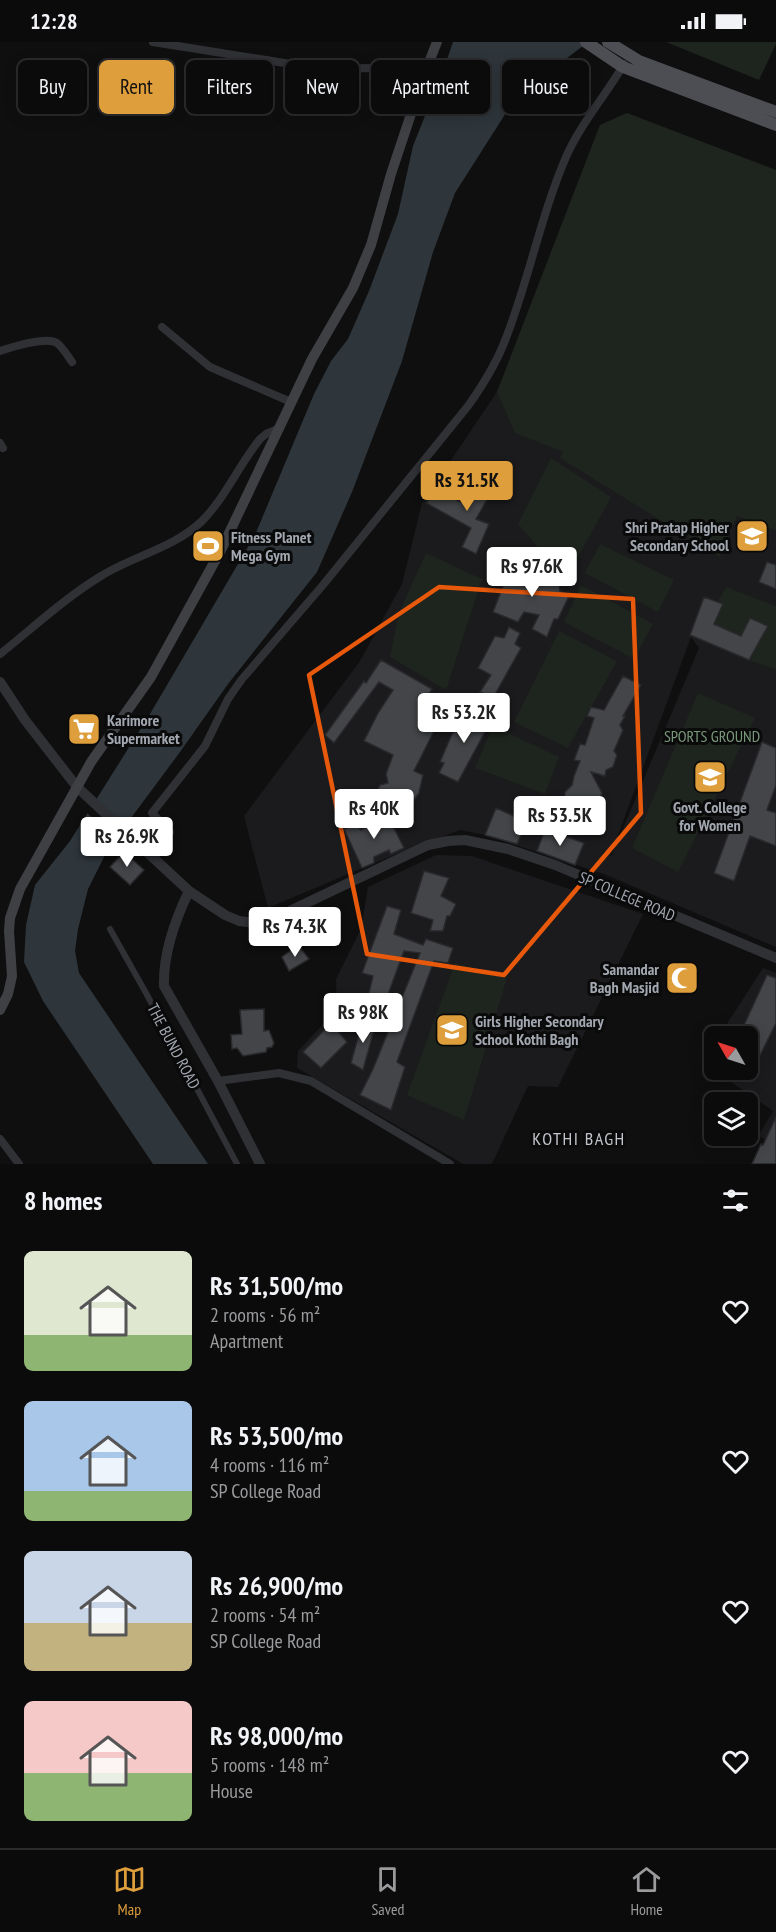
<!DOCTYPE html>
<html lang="en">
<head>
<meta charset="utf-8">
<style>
	:root { --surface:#0b0b0c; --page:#141415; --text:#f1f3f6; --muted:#9a9b9d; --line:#2b2b2d; --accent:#dd9e3b }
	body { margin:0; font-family:"PT Sans Narrow",sans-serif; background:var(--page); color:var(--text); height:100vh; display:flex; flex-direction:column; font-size:22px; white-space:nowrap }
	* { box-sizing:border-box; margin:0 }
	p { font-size:20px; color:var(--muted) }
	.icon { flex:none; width:33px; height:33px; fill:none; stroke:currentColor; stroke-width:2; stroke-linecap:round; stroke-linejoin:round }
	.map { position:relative; height:1122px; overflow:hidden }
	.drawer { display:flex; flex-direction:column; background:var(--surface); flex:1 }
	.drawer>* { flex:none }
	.hud { position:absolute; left:18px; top:18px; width:741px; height:54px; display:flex; gap:12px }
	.needle { width:39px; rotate:309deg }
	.fabs { position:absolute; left:704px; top:984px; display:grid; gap:12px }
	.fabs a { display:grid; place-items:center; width:54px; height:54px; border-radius:9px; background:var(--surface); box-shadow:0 3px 15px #0003,0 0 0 2px var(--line); font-size:30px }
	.price { position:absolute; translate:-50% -51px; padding:0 14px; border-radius:6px; background:#fff; color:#222; font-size:20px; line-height:39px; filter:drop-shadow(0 2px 3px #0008) }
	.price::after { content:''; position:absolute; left:50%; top:36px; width:18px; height:14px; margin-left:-9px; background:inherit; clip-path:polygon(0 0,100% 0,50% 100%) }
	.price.current { background:var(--accent); color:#111 }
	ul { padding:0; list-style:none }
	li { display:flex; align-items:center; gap:18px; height:150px; padding:0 24px }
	li span { display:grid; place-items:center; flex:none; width:168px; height:120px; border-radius:9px; color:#555 }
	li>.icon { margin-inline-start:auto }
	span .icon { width:72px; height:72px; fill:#fffc; stroke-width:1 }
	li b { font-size:26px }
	h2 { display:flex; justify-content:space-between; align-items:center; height:72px; padding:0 24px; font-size:26px }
	.pill { padding:0 21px; border-radius:9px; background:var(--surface); box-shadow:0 3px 15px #0003,0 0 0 2px var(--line); font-size:21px; line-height:54px }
	.pill.current { background:var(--accent); color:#111 }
	.status { display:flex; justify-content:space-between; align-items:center; height:42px; padding:0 30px; background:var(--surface); direction:ltr }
	.status svg { height:16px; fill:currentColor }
	.tabs { display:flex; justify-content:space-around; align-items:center; height:84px; border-top:2px solid var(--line); background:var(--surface); font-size:16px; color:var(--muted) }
	.tabs a { display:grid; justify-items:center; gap:3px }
	.tabs .current { color:var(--accent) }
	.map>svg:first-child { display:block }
</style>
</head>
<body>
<div class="status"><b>12:28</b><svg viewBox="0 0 49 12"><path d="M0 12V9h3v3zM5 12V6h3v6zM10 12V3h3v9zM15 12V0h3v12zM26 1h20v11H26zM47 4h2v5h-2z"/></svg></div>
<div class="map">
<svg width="776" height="1122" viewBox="0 0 776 1122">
	<rect width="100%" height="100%" fill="#0f0f10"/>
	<!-- built -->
	<path fill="#1b1b1d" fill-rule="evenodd" d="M627 71 776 128V905L604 832 485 793 460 788 374 821 268 866 244 774 360 619 402 542 422 461 497 350 600 83ZM691 595 699 606 611 815H610Z
		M436 813 472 814 643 872 558 1045 528 1044 492 1122H463L297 1026 298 1009 337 967 336 937 361 887 368 845Z
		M763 926 776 931V1102L758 1094 773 1069 702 1020 714 1002V1028H747V994H719Z"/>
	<!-- green -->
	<path fill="#1e241e" d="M666 0H776V2L759 38Z
		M627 71 776 128V489L737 474 720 515 560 416 563 410 515 391 497 350 600 83Z
		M551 416 611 455 574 523 542 510 518 482Z
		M600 502 674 538 658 570 585 531Z
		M426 511 482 537 446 648 390 615 399 571Z
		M581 543 653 582 634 617 564 580Z
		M726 545 776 564V628L749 618 768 584 750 576 741 594 714 582 723 562 718 560Z
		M559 589 617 619 568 706 514 680Z
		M698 651 755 676 678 830 632 806Z
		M493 684 559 715 545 752 475 726Z
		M455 921 507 936 464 1078 407 1053Z"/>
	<!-- water -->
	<path fill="#2e363b" d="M453 0H588L533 42 511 63 455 151 433 210 402 319 352 450 317 530 228 642 180 710 108 807 88 847 78 887 75 909 79 931 208 1122H153L43 959 24 920 26 883 35 843 70 799 150 672 255 493 314 352 331 319 348 297 369 249 398 172 413 104 444 26Z"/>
	<!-- pier -->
	<path fill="#0f0f10" d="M93 754 127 785 117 799 85 769Z"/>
	<!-- building -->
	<path fill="#434548" stroke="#29292c" stroke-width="1.5" d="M480 436 496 442 476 477 489 482 476 512 462 505 471 486 426 461 436 449 466 462Z
		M767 520 776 523V547L759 540Z
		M526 523 558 537 560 549 569 554 558 577H554L547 595 532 587 539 573 524 570 518 580 493 570 510 526 523 530Z
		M704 555 723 562 714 582 741 594 750 576 768 584 749 618 690 593Z
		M509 585 520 591 515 602 521 606 493 656 480 650 491 633 478 626 495 594 504 596Z
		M381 618 432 647 429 652 448 661 414 729 423 733 419 751 406 770 375 755 380 743 388 741 386 732 393 713 364 699 378 671 393 648 379 640 334 701 325 693 364 639 366 641Z
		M623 634 641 643 623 674H625L620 683 623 688 614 709 617 713 613 725 606 728 605 734 591 730 602 751 595 768 585 767 583 771 577 769 578 765 564 761 565 750 572 743 574 734 580 719 574 718 580 702 585 703 594 676 587 674 591 665 604 668Z
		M474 665 493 675 458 740 439 731 444 721 440 720 452 692 464 675 467 676Z
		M762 700 776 706V743L767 768 776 771V804L750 794 734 839 714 831Z
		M496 766 527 780 517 802 485 793Z
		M386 770 404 806 391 812 389 808 374 815V821L362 826 344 787 356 782 361 788 376 779V773Z
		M545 787 584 801 575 823 537 809Z
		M124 810 144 828 130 843 110 825Z
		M424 829 449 836 441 854 456 862 450 874H447L443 889H430L433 878 411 871Z
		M387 864 401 868 394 892 423 903 426 897 453 906 448 921 434 919 397 1020 405 1025 391 1068 360 1053 373 1027 420 911 404 909 386 958 369 951 373 934 362 931Z
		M298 903 309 917 289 929 282 915Z
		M767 933 776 936V981L747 1040 720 1028H747V994H739Z
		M264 967V989L269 988 274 1001 272 1005 267 1006 266 1010 243 1014 237 1006 232 1007 231 993 242 992 240 968Z
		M363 977 376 981 363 1028 351 1021Z
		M331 981 347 1000 321 1026 303 1010Z
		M776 1075V1122H752L761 1102 763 1103Z"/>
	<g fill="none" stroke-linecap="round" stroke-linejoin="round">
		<!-- pedestrian -->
		<path stroke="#303135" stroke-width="6" d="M110 887 146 951 237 1122"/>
		<!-- minor -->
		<path stroke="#303135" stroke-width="8" d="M153 0 322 27 373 26 424 33
			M162 285 210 325 291 360
			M0 309C12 305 47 294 57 301 63 306 68 314 72 320
			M0 401 3 406
			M0 612C34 585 65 556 101 534 133 514 174 506 202 479 225 456 239 423 260 397L266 392 280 386
			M154 816 170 790 152 771 205 704 228 657 242 637 323 543 468 364C483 343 497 320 506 296 529 237 541 173 566 115 581 81 606 53 624 22
			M218 1039 279 1031 311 1039 450 1122
			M0 1097 19 1122"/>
		<!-- tertiary -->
		<path stroke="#303135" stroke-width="10" d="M0 640 25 678 77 745 189 849 225 873 239 879 256 881 271 878 428 803 448 799 465 798 508 807 555 823 776 916
			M189 849C175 878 163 912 164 944L218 1039 260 1122"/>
		<!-- secondary -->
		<path stroke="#3f4044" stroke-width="10" d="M0 968 8 952 12 934 9 889 10 876 20 847 91 720 151 635 221 508 312 317 353 246 371 203 391 132 424 33 437 0"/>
		<!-- primary -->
		<path stroke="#4d4e53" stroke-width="12" d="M586 0 623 25 776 83
			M608 0 639 19 776 70"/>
	</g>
	<!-- marked area -->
	<path fill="none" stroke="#e8590c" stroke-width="4.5" stroke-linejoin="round" d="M439 545 633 557 641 771 504 933 367 912 309 633Z"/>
	<!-- icons -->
	<defs>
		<g id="school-square" transform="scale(1.725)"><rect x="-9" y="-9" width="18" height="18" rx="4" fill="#dd9e3b" stroke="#0a0a0b"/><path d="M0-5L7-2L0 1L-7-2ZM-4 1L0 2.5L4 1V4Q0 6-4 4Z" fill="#fff"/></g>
		<g id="stadium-square" transform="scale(1.725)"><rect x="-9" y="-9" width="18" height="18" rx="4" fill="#dd9e3b" stroke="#0a0a0b"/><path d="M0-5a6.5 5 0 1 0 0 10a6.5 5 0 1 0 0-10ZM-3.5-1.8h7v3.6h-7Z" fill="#fff"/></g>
		<g id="supermarket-square" transform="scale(1.725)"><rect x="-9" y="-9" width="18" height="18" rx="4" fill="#dd9e3b" stroke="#0a0a0b"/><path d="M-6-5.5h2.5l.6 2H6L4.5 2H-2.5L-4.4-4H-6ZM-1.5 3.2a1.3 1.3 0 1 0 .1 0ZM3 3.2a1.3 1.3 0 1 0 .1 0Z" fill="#fff"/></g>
		<g id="university-square" transform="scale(1.725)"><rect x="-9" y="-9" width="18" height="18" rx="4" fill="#dd9e3b" stroke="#0a0a0b"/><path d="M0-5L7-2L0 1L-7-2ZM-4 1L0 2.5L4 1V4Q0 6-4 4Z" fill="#fff"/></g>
		<g id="mosque-square" transform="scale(1.725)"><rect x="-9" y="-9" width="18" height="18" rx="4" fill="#dd9e3b" stroke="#0a0a0b"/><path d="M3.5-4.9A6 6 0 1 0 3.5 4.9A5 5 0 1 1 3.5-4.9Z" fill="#fff"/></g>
	</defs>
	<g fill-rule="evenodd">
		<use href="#school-square" x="752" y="494"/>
		<use href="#stadium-square" x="208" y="504"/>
		<use href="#supermarket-square" x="84" y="687"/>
		<use href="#university-square" x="710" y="735"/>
		<use href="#mosque-square" x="682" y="936"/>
		<use href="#school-square" x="452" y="988"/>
	</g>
	<g text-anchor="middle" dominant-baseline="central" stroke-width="6" stroke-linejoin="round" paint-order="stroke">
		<!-- poi labels -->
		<g font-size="16" font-weight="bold" fill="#a2a7b0" stroke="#0a0a0b" text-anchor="start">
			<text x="729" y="485" text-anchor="end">Shri Pratap Higher<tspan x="729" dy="18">Secondary School</tspan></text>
			<text x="231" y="495">Fitness Planet<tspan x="231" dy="18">Mega Gym</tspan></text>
			<text x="107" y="678">Karimore<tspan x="107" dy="18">Supermarket</tspan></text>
			<text x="710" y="765" text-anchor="middle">Govt. College<tspan x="710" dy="18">for Women</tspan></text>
			<text x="659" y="927" text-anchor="end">Samandar<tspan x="659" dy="18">Bagh Masjid</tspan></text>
			<text x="475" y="979">Girls Higher Secondary<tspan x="475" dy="18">School Kothi Bagh</tspan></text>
		</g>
		<!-- park labels -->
		<g font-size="16" fill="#7a997b" stroke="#0a0a0b">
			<text x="712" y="694">SPORTS GROUND</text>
		</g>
		<!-- street labels -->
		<g font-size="16" fill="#a2a7b0" stroke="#0a0a0b">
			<text transform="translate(627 854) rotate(23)">SP COLLEGE ROAD</text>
			<text transform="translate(174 1004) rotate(62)">THE BUND ROAD</text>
		</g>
		<!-- neighbourhood labels -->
		<g font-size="18" letter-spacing="1.5" fill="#c2c5cc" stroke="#0a0a0b">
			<text x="579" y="1096">KOTHI BAGH</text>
		</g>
	</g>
</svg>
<div class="fabs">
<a><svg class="needle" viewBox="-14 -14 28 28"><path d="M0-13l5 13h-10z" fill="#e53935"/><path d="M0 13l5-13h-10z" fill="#9a9b9d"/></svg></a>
<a><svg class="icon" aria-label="layers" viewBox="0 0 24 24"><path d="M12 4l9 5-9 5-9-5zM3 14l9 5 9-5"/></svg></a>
</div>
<b class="price current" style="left:467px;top:470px">Rs 31.5K</b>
<b class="price" style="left:532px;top:556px">Rs 97.6K</b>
<b class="price" style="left:464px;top:702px">Rs 53.2K</b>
<b class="price" style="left:374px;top:798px">Rs 40K</b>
<b class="price" style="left:560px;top:805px">Rs 53.5K</b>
<b class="price" style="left:127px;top:826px">Rs 26.9K</b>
<b class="price" style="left:295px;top:916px">Rs 74.3K</b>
<b class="price" style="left:363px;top:1002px">Rs 98K</b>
<div class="hud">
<a class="pill">Buy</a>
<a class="pill current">Rent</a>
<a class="pill">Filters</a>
<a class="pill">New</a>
<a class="pill">Apartment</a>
<a class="pill">House</a>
</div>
</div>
<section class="drawer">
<h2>8 homes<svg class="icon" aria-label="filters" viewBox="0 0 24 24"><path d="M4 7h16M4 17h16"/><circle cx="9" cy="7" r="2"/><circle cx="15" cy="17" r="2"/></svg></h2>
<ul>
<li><span style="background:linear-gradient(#dfe7d0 70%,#8fb573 0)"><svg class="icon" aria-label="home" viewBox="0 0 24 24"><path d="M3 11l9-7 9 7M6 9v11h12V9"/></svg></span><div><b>Rs 31,500/mo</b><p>2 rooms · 56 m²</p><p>Apartment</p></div><svg class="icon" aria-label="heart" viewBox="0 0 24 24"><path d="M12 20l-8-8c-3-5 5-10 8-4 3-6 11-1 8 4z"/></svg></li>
<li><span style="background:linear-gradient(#a9c7e8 75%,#8fb573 0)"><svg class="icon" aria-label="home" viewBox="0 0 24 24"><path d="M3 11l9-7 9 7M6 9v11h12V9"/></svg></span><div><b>Rs 53,500/mo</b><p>4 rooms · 116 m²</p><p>SP College Road</p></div><svg class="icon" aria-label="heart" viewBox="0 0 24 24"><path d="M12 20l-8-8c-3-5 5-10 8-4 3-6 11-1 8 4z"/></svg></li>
<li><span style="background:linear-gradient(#c9d6e8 60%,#c2b280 0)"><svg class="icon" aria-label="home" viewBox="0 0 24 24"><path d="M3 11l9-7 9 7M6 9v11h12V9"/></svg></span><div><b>Rs 26,900/mo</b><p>2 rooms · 54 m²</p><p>SP College Road</p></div><svg class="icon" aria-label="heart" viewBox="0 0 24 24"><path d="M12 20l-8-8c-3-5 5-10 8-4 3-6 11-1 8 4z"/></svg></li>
<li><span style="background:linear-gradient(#f6c9c9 60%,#8fb573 0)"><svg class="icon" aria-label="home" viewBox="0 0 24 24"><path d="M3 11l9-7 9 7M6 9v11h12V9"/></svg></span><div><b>Rs 98,000/mo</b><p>5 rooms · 148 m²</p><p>House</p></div><svg class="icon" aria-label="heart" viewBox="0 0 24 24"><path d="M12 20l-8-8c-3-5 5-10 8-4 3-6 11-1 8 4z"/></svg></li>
</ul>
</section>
<nav class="tabs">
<a class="current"><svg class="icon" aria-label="map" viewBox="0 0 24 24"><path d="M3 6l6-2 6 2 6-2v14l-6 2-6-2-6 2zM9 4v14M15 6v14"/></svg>Map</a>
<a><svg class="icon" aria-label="saved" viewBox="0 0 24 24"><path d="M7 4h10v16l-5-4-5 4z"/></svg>Saved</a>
<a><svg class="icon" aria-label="home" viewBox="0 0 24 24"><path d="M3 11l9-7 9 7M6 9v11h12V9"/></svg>Home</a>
</nav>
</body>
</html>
